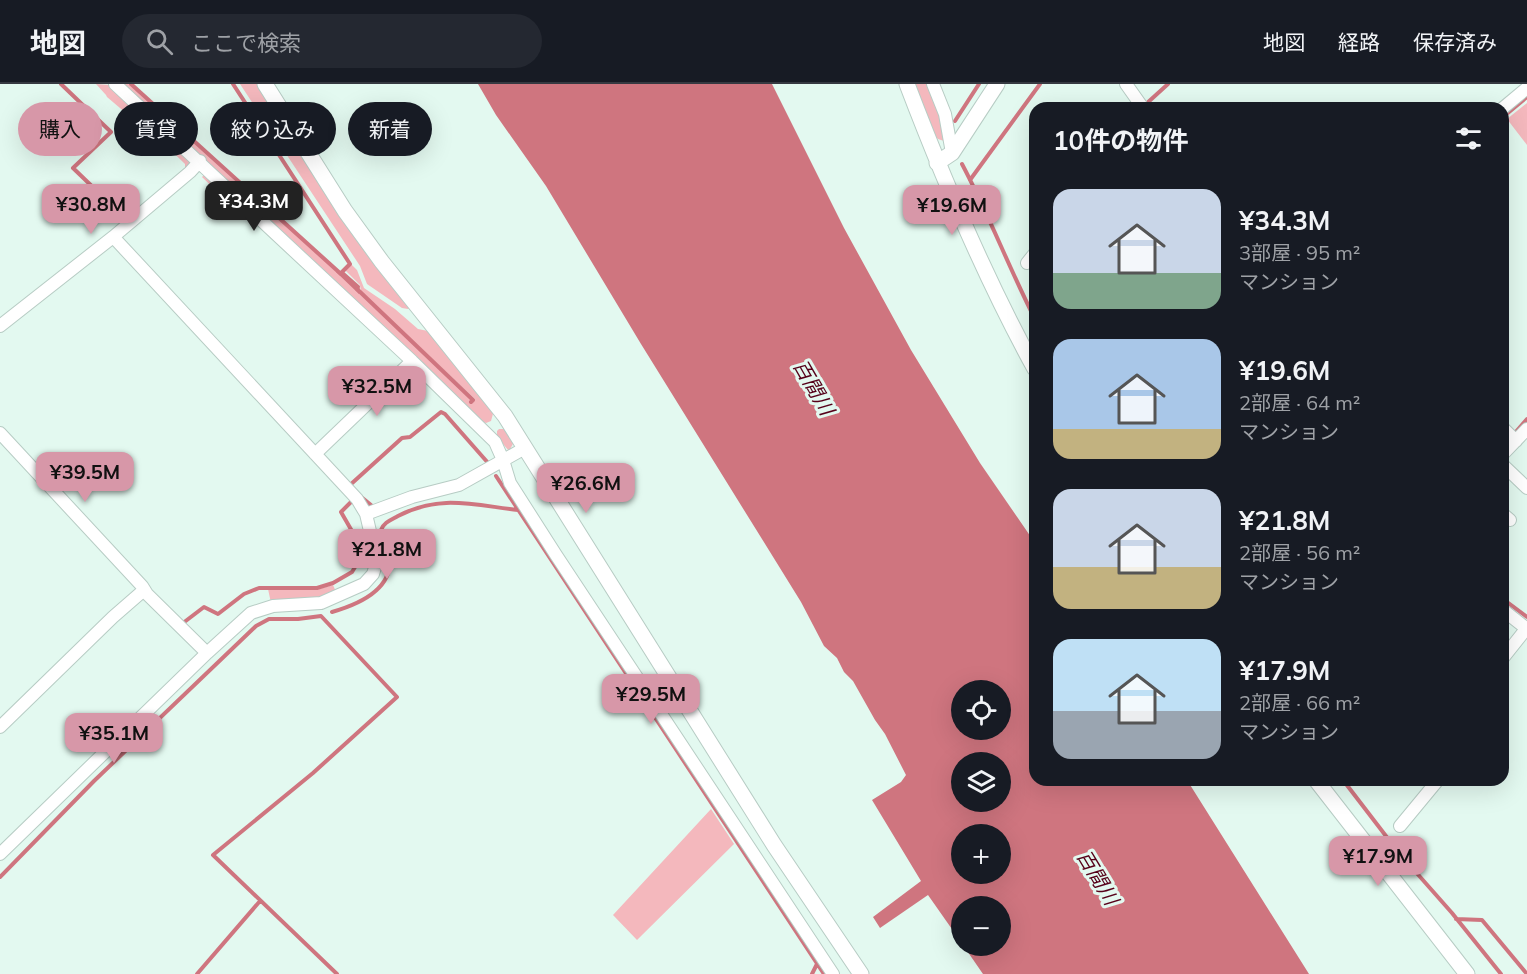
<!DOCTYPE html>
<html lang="ja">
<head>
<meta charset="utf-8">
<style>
	:root { --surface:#171b24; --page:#242831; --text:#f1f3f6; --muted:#9ea1a6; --line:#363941; --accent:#d797a8 }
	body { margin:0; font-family:Mulish,"Noto Sans JP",sans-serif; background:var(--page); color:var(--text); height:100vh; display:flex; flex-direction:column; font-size:22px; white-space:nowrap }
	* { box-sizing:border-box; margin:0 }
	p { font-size:20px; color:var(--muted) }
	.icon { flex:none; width:33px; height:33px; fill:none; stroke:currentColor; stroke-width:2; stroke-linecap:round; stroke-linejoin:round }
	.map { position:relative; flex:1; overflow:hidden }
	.drawer { position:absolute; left:1029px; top:18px; width:480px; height:684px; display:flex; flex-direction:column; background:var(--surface); border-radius:18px; box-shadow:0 6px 24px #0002 }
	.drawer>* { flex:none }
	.banner { position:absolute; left:18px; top:18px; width:570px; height:54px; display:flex; gap:12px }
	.buttons { position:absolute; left:951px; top:596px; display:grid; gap:12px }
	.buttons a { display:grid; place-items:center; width:60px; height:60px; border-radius:50%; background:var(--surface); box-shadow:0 6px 24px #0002; font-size:30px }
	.price { position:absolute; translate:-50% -51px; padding:0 14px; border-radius:12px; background:var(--accent); color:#111; font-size:20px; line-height:39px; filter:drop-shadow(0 2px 3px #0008) }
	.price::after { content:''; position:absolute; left:50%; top:36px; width:18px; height:14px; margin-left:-9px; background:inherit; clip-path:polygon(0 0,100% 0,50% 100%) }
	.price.on { background:#222; color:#fff }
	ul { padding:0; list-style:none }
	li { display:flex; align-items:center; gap:18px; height:150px; padding:0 24px }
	li span { display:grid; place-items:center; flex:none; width:168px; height:120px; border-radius:18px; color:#555 }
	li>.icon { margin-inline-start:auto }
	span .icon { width:72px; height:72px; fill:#fffc; stroke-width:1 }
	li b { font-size:26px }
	h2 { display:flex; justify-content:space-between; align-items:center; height:72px; padding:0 24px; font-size:26px }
	.tag { padding:0 21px; border-radius:27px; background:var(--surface); box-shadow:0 6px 24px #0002; font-size:21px; line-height:54px }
	.tag.on { background:var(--accent); color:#111 }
	header { display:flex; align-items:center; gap:36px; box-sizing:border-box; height:84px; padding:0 30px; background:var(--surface); border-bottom:2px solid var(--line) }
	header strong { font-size:28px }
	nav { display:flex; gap:33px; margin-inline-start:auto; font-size:21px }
	.search { width:420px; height:54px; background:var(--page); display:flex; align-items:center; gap:15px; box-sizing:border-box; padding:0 21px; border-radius:33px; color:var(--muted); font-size:22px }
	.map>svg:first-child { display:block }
</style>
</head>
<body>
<header>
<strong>地図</strong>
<div class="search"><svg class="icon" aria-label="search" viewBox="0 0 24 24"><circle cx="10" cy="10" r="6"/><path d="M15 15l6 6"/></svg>ここで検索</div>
<nav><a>地図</a><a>経路</a><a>保存済み</a></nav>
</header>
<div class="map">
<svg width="1527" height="890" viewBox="0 0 1527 890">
	<rect width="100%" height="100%" fill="#e3f9f0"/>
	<!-- green -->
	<path fill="#f4b8bd" d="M96 0 110 1 190 75V82L185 86V80L152 48 140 41 107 13 106 11Z
		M119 0H129L328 179 474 317 475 315 361 208 360 201 345 186 351 180 357 186 364 204 395 225 418 245 428 247 494 326 491 337 486 339 481 337Z
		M240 0H257L365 168 409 224 408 225 402 224 367 200 360 182Z
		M914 0H929L941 26 944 57 938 55 934 51Z
		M1527 19V61L1507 35Z
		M204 91 270 150 241 131 202 93Z
		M499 345H504L514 358 509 367 497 353V347Z
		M333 501 337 510 318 516 271 519 268 505 316 506Z
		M711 725 734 760 637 856 613 831Z"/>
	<!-- water -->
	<path fill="#cf757f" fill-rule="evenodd" d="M478 0H772L844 144 911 266 980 379 1035 459V696H1187L1309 890H983L963 861H1000V822H962L961 858 928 811 880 844 873 833 921 797 872 716 901 698 906 691 885 650 875 636 853 597 844 588 837 574 824 562 801 518 641 260 546 102 496 31ZM962 606H1000V645H962ZM962 678H1000V717H962ZM962 750H1000V789H962Z
		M343 187 360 202 359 210 336 188Z"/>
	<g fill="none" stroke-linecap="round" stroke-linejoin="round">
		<!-- stream -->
		<path stroke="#cf757f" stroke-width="4" d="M61 0 111 48 73 84 125 134
			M131 0 341 190
			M233 0 350 180 341 189
			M1146 20 1168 0
			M1503 33 1527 13
			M955 37 979 0
			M962 80C989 131 1009 184 1035 235
			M970 96 1040 0
			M357 205 473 316 471 318
			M1514 350 1527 335
			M496 392 824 890
			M350 401 402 354 410 353 441 328 445 330 489 380
			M360 412 371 421
			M1503 515 1527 533
			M332 528C360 520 396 504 389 469 388 462 384 454 381 446 384 438 391 436 398 432 440 410 473 421 518 426
			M183 539 204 523 218 530 244 510 259 504H317L333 499 352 488 364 468 341 428 353 416
			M1343 696 1399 769 1452 829 1501 890
			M0 793 94 697 256 542 269 535H298L321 532 397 613 313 689 213 771 337 890
			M1456 835 1482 836 1527 890
			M197 890 260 817
			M812 890 817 880"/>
		<!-- minor casing -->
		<g stroke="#b7ccc4" stroke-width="14">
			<path id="minor" d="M115 0 412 277 495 358 503 376 510 399 556 471 833 890
				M933 0 945 30 952 69
				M1126 0 1143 24
				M1503 24 1527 4
				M117 157 357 415 366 430
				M1027 179 1035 169
				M0 242 113 153 190 88 200 77
				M1503 344 1516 357
				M0 349 142 502 147 510 207 569
				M315 370 412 277
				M1503 370 1527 345
				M1503 381 1527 404
				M1503 430 1510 436
				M1503 526 1527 545
				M1503 574 1526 545
				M0 643 113 533 144 506
				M1400 742 1438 696
				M0 770 207 569 251 529 273 522 321 519 364 500 373 490 377 477 366 430 412 413 459 401 525 364"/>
		</g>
		<!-- tertiary casing -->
		<g stroke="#b7ccc4" stroke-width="17">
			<path id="tertiary" d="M265 0 345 127 382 178 505 332 774 761 861 890
				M907 0C944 97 985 194 1035 285
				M937 79 952 69 997 0
				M1316 696 1467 890"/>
		</g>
		<!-- minor -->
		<use href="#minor" stroke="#fff" stroke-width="12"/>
		<!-- tertiary -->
		<use href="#tertiary" stroke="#fff" stroke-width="15"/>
	</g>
	<g text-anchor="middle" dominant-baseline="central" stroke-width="6" stroke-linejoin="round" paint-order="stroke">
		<!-- water labels -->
		<g font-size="20" font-style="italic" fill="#560019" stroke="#e3f9f0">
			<text transform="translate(814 303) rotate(60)">百間川</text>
			<text transform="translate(1098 793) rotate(59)">百間川</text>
		</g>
	</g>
</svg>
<div class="buttons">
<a><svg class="icon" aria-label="locate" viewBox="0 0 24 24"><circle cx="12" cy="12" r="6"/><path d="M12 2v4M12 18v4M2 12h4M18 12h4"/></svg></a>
<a><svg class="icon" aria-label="layers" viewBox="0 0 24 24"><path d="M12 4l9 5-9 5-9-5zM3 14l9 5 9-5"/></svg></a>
<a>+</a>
<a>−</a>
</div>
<b class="price on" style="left:254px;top:148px">¥34.3M</b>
<b class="price" style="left:91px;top:151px">¥30.8M</b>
<b class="price" style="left:952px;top:152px">¥19.6M</b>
<b class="price" style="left:377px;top:333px">¥32.5M</b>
<b class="price" style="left:85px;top:419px">¥39.5M</b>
<b class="price" style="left:586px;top:430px">¥26.6M</b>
<b class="price" style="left:387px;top:496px">¥21.8M</b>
<b class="price" style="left:651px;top:641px">¥29.5M</b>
<b class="price" style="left:114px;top:680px">¥35.1M</b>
<b class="price" style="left:1378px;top:803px">¥17.9M</b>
<div class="banner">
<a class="tag on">購入</a>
<a class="tag">賃貸</a>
<a class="tag">絞り込み</a>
<a class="tag">新着</a>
</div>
<section class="drawer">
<h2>10件の物件<svg class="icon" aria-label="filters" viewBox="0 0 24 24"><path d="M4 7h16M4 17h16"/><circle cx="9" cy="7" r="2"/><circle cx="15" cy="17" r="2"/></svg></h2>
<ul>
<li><span style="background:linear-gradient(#c9d6e8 70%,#7fa58c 0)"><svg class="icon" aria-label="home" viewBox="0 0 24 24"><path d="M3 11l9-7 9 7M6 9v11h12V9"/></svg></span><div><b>¥34.3M</b><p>3部屋 · 95 m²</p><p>マンション</p></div></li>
<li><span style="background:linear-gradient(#a9c7e8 75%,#c2b280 0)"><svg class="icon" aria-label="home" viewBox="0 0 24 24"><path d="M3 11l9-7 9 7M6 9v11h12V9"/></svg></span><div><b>¥19.6M</b><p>2部屋 · 64 m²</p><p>マンション</p></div></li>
<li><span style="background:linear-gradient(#c9d6e8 65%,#c2b280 0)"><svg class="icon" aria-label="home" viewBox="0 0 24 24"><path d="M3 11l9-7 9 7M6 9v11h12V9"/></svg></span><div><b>¥21.8M</b><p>2部屋 · 56 m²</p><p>マンション</p></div></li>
<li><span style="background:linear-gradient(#bfe0f5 60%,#9aa5b1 0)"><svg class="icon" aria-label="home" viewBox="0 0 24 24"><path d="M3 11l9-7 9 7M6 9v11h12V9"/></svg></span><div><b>¥17.9M</b><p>2部屋 · 66 m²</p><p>マンション</p></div></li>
</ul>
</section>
</div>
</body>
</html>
